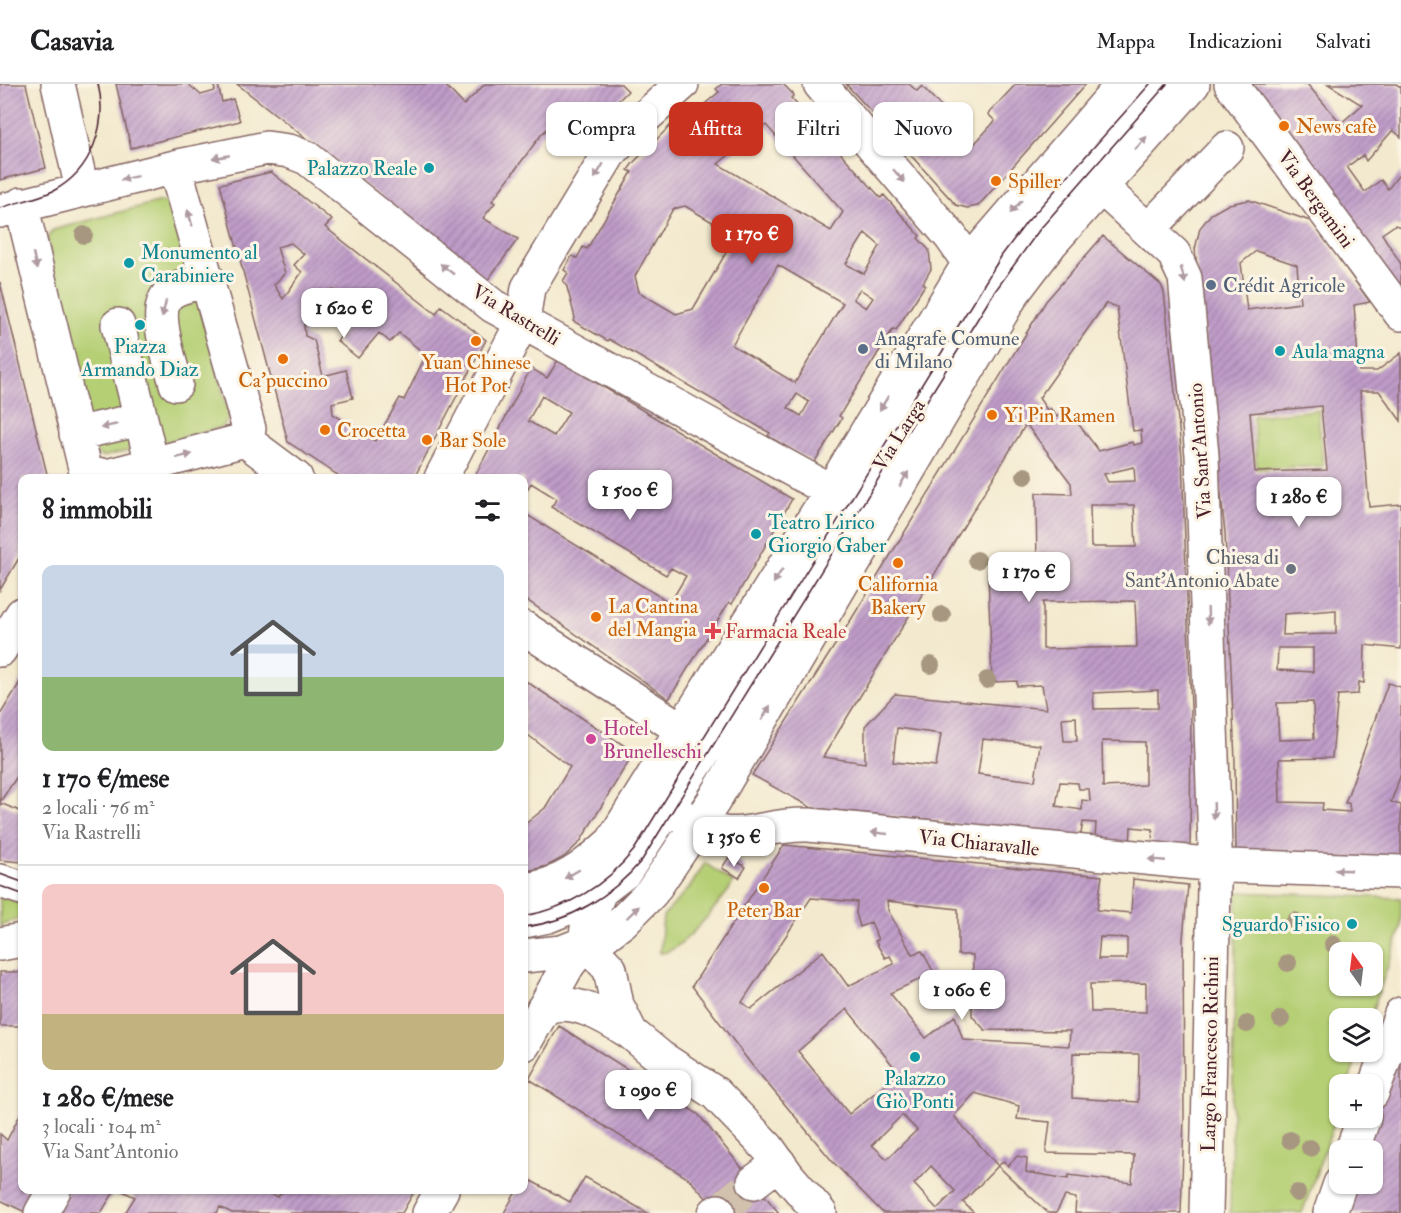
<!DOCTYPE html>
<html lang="it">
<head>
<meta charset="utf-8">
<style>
	:root { --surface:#fff; --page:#f6f6f6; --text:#202124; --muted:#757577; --line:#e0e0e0; --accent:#c8321e }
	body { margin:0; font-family:"IM FELL Double Pica",serif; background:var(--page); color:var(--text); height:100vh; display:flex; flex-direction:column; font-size:22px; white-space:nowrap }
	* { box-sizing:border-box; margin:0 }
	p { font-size:20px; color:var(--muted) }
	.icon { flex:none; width:33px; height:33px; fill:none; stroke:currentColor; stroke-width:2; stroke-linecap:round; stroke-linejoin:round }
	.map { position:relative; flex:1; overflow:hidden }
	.panel { position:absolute; left:18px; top:390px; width:510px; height:720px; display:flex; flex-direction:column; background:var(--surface); border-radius:12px; box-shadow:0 2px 4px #0004 }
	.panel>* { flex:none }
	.banner { position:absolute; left:546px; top:18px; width:570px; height:54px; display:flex; gap:12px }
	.needle { width:39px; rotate:346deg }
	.fabs { position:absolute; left:1329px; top:858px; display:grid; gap:12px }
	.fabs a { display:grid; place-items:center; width:54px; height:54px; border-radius:12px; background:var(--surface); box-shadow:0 2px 4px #0004; font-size:30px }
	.price { position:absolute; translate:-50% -51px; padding:0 14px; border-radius:12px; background:#fff; color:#222; font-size:20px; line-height:39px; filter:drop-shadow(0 2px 3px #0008) }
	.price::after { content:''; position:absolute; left:50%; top:36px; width:18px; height:14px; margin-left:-9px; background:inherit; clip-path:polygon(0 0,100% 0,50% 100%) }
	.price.on { background:var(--accent); color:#fff }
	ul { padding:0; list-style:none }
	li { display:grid; align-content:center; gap:12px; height:318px; padding:0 24px }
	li+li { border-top:2px solid var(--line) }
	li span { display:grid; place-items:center; height:186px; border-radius:12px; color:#555 }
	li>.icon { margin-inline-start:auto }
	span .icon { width:108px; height:108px; fill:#fffc; stroke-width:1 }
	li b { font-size:26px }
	h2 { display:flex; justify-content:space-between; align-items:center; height:72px; padding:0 24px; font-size:26px }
	.tag { padding:0 21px; border-radius:12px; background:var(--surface); box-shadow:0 2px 4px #0004; font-size:21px; line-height:54px }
	.tag.on { background:var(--accent); color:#fff }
	header { display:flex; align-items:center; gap:36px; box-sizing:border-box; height:84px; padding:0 30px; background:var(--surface); border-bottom:2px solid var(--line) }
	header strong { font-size:28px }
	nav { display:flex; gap:33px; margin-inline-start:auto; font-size:21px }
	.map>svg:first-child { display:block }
</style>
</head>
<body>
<header>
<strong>Casavia</strong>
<nav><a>Mappa</a><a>Indicazioni</a><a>Salvati</a></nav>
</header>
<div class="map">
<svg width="1401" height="1129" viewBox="0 0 1401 1129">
	<defs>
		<pattern id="building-hatch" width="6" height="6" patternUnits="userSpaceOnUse" patternTransform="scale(1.5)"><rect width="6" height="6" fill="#bf9cc9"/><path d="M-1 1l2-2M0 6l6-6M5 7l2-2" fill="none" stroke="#9d7fa3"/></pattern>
	</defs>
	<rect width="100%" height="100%" fill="#fcf5e5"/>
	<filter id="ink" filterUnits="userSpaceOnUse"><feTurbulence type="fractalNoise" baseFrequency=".0167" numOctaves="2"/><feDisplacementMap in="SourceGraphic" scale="12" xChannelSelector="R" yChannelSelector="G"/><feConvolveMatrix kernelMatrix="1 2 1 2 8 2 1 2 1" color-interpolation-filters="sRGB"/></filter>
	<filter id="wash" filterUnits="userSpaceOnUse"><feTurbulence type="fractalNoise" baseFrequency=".008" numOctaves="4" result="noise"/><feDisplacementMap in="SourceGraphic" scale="24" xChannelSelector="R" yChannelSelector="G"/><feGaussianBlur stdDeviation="1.35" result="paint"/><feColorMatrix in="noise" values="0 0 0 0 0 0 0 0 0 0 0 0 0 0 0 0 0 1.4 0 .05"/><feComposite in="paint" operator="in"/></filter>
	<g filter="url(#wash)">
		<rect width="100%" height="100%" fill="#f3e9ce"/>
		<!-- green -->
		<path fill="#b5cf75" stroke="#807750" stroke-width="1.5" fill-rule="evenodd" d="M161 117 170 119 202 221 229 334 223 343 103 373 94 369 47 154 53 146Z
			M1318 326 1323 382 1257 385 1253 332Z
			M705 779 733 798 729 806C717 821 680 870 660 869L663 832 690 803Z
			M1237 808 1401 814V844L1370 934H1340V968H1359L1348 1000H1340L1339 1026 1302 1129H1230ZM1372 868V902H1340V868Z
			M0 812 22 819V833L0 842Z"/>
		<g id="blocks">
			<!-- building -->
			<path fill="url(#building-hatch)" fill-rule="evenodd" d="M0 0H26L46 84 0 96Z
				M116 0H188L201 11 215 7 214 2 218 1 222 18 233 15 240 37 131 64Z
				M237 0H444L464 21 485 0H621L628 7 593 42 571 20 541 51 492 117 495 119 483 134 518 155 487 197Z
				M722 0H783L794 11 791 14 881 114 884 111 920 152 918 154 929 166 931 185 923 199 925 201 896 246 893 245 839 332 842 334 814 379 768 352 770 349 609 255 608 257 573 237 575 234 570 214 566 200 563 197 568 189 564 186 572 172 577 174 583 163 587 165 632 88 628 86 633 79 672 40 676 44 719 8 716 5ZM766 41 843 128 831 147 718 80ZM685 122 726 146 730 162 693 225 676 230 639 208 635 192 673 125ZM865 149 880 162 864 190 846 180ZM778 181 843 219 795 299 732 261ZM860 205 873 214 866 224 853 215ZM797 310 809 318 801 332 788 324Z
				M846 0H909L917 7 922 2 946 28 937 35 968 67 995 37 988 30 1016 0H1086L978 122 967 124 956 121Z
				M1252 0H1307L1341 39 1362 21 1328 0H1396L1401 3V53L1393 46 1366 77 1363 71 1347 83 1365 108 1381 96 1388 105 1401 88V143L1395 141 1382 150 1401 180V214Z
				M271 88 332 136 325 143 436 230 441 222 486 256 414 394H342L288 358 220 100ZM291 159 304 170 294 181 302 188 283 215 274 201 285 189 277 163ZM332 205 361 227 337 257 358 274 379 249 390 258 399 249 426 271 404 316 400 314 375 357 333 330 332 319 353 314 346 286 323 292 314 256 305 252 304 241Z
				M1249 116 1313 138 1370 218 1354 221 1359 287H1377L1401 269V337L1379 307H1360L1369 423 1401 420V565L1365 561 1364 599 1359 598 1358 610 1338 611 1332 674 1279 675 1280 718 1323 719 1322 726 1350 728 1349 719H1345L1388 599 1401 603V690L1391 718 1401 721V779L1236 771 1235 677 1225 449 1195 165 1200 144 1211 130 1229 120ZM1256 167 1297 181 1300 219 1247 226 1241 179ZM1321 322 1327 386 1255 388 1250 329ZM1336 526V550L1283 551 1284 530ZM1278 564H1313V588L1277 586ZM1313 618 1314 655 1279 656 1277 619Z
				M1103 152 1161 201 1164 208 1182 373 1191 624 1190 766 1152 762 1153 745 1131 743 1130 761 1095 756 1096 739 1083 738 1080 755 943 739V737L812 724 752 691 849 539 1046 217ZM1106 219 1117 223 1133 347 1141 346 1142 359 1134 361 1133 358 1099 367 1067 325 1057 333 1050 324 1047 326 1039 314ZM1026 340 1071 399 1072 410 1036 409 1037 487 988 489 992 598 1017 597V602L1042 601 1046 625 895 610 865 642V679L823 673ZM1134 383 1135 397 1108 398 1104 390ZM1090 421H1134L1136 463H1091ZM1135 517 1137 563 1043 565V518ZM1158 606V624L1094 625 1093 609ZM1076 633 1077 657H1064L1062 634ZM897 644 941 650 936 682 893 678ZM983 655 1040 661 1035 697 978 690ZM1102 657 1145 658V701L1103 703ZM1060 698 1078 699 1079 705H1089L1090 717 1082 716V726L1056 722Z
				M0 198 48 394H22V469L0 506Z
				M558 276 792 415 732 520 729 518 669 615 524 514V429L670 519 686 492 671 484 666 491 551 423 557 415 531 399 524 411V394H474L531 284 547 294ZM542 312 569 328 554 352 528 337Z
				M22 595V685L0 718V631Z
				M524 596 634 668 580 758 564 773 547 782 524 788V741L545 724 570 683 524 648Z
				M0 719 22 728V778L0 776Z
				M784 761 1102 792 1097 826 1131 829 1133 795 1188 801 1183 855 1184 1033 1181 1129H1075L1076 1114 1065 1112 1056 1129H1048L998 1082 1004 1077 1008 1082 1017 1072 1027 1074 1026 1088 1068 1095 1069 1091 1132 1099 1134 1071 1046 1069 1050 1038 1017 1035 1019 1022 975 1009 954 1032 998 1082 963 1118 974 1129H883L833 1078 751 980 692 902ZM811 814 857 818 856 829 860 843 871 838 878 856 875 857 885 874 890 872 894 880 848 902 823 867 751 925 742 918ZM887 817 958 825V871H973L972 932 985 946 1070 947 1069 962 963 956 955 932 926 954 890 909 934 889 922 867 912 870 888 826ZM1100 853 1127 854V875H1098ZM1146 899V928H1091L1090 900ZM847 925 899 989 849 1030 798 967ZM1073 969 1139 970 1138 1018 1072 1014ZM902 1031 917 1046 887 1075 872 1061ZM931 1082 955 1107 937 1125 914 1100Z
				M729 773 746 783 739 794 722 784Z
				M0 888H22V942H0Z
				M559 942 698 1030 779 1129H720L689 1095 529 995Z
				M1401 954V1129H1338L1349 1100H1372V1066H1360Z
				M22 1027V1106H39L27 1129 0 1116V1050L7 1056Z
				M524 1093 570 1118 585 1093 648 1129H504L517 1106H524Z
				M67 1106H115L101 1129H53Z
				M120 1106H263L278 1113 283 1106H415L402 1129H232L220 1123 217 1129H125L135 1113Z"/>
		</g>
	</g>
	<g filter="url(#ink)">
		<use href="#blocks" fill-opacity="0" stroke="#856664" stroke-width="1.5"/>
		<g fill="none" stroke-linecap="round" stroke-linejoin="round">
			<!-- minor-tunnel -->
			<path stroke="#d1c1ad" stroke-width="33" stroke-dasharray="33 16" stroke-linecap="butt" d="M718 1127 754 1098"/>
			<!-- minor casing -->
			<g stroke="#856664" stroke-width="36">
				<path id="minor" d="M58 0 82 105
					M820 0 951 153 969 179
					M1231 0 1401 230
					M175 83 249 345 245 356
					M1101 103 1174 170 1185 194 1202 371 1215 762 1206 1129
					M21 120 85 384 91 389 107 392 245 356
					M0 127 179 82 267 64 289 67 307 74 493 222 831 407
					M1149 145 1227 64
					M118 241 152 380
					M176 300C171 279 151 227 169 210 178 202 197 200 209 196
					M76 350 141 335
					M245 356 296 394
					M441 394 523 237 528 204 609 70 635 42 682 0
					M524 544 701 658
					M0 566 22 530
					M679 730C735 768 753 739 809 741L1227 782 1401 788
					M0 797 22 804
					M524 806C561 802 585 783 612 758
					M524 837 548 832 580 819 599 808 625 788 708 662 1008 174 1158 0
					M585 859 610 885 617 921 631 949 660 973 715 1009 768 1064 788 1092 820 1129
					M0 860 22 856
					M524 872 562 868 605 851 622 838 652 808 713 718 1013 209 1051 159 1193 0
					M543 925C570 910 608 934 631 949
					M524 960 568 881 585 859 588 837 609 785 612 758 831 407 969 179 1123 0
					M1372 1009 1401 930
					M1352 1066 1364 1034
					M754 1098 779 1079
					M41 1129 54 1106
					M429 1129 442 1106
					M715 1129 718 1127
					M1330 1129 1340 1100"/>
			</g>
			<!-- minor -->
			<use href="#minor" stroke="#fff" stroke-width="33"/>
			<!-- tram -->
			<path stroke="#4a1f2b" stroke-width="1.5" d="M0 124C17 118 36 115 53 107 92 87 108 40 98 0
				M0 790 22 798
				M0 802 22 810
				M524 832C568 824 606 801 634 766L1002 171 1026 139 1150 0
				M524 843C570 838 613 811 642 776L993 210 1040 145 1167 0"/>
		</g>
		<!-- trees -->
		<g fill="#a89780">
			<circle cx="84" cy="151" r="9"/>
			<circle cx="1025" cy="392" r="9"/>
			<circle cx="977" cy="476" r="9"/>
			<circle cx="942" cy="531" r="9"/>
			<circle cx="931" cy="581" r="9"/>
			<circle cx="987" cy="596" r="9"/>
			<circle cx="1295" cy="837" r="9"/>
			<circle cx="1333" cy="860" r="9"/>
			<circle cx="1288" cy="879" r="9"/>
			<circle cx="1281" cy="935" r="9"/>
			<circle cx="1247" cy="940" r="9"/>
			<circle cx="1290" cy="1056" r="9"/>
			<circle cx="1310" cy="1064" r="9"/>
			<circle cx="1297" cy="1109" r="9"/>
		</g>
		<!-- one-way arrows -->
		<defs><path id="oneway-solid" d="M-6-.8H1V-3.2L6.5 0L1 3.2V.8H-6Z" transform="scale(1.5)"/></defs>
		<g fill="#ae9aa0">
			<use href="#oneway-solid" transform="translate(1141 59) rotate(-48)"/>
			<use href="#oneway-solid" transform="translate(221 73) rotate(169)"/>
			<use href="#oneway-solid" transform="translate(599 87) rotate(121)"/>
			<use href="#oneway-solid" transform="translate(899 92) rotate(49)"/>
			<use href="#oneway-solid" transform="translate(129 94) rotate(166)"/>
			<use href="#oneway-solid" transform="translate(1016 123) rotate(132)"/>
			<use href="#oneway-solid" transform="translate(190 134) rotate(-106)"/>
			<use href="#oneway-solid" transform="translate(35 177) rotate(76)"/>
			<use href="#oneway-solid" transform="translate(447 185) rotate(-142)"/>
			<use href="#oneway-solid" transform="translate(1183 191) rotate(75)"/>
			<use href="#oneway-solid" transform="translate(164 225) rotate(104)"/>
			<use href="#oneway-solid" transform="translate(884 319) rotate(121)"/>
			<use href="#oneway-solid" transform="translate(109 342) rotate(167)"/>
			<use href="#oneway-solid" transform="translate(184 372) rotate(-14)"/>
			<use href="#oneway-solid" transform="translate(904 395) rotate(-59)"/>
			<use href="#oneway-solid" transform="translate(778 492) rotate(122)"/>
			<use href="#oneway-solid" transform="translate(1208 532) rotate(88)"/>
			<use href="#oneway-solid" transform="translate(766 629) rotate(-60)"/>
			<use href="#oneway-solid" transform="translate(1214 727) rotate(88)"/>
			<use href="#oneway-solid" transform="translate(879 749) rotate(-174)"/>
			<use href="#oneway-solid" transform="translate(1157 776) rotate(-175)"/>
			<use href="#oneway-solid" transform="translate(1343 786) rotate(-178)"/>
			<use href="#oneway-solid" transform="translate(572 790) rotate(150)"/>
			<use href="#oneway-solid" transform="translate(633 828) rotate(-44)"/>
		</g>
	</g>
	<!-- markers -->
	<g fill="#e8710a" stroke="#fcf5e5" stroke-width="2">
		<circle cx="1284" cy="42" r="6"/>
		<circle cx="996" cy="97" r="6"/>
		<circle cx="476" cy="257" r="6"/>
		<circle cx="283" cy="275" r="6"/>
		<circle cx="992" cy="331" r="6"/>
		<circle cx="325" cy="346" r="6"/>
		<circle cx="427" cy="356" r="6"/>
		<circle cx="898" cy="479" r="6"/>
		<circle cx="596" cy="533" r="6"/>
		<circle cx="764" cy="804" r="6"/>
	</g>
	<g fill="#0f9aa8" stroke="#fcf5e5" stroke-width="2">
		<circle cx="429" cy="84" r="6"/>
		<circle cx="129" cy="179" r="6"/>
		<circle cx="140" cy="241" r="6"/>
		<circle cx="1280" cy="267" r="6"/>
		<circle cx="756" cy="450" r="6"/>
		<circle cx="1352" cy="840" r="6"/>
		<circle cx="915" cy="973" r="6"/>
	</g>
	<g fill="#5c6f8a" stroke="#fcf5e5" stroke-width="2">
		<circle cx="1211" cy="201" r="6"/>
		<circle cx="863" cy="265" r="6"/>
	</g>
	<circle fill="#6b7280" stroke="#fcf5e5" stroke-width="2" cx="1291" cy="485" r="6"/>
	<path fill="#e0444e" stroke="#fcf5e5" stroke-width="2" d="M710 538h6v6h6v6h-6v6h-6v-6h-6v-6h6z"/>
	<circle fill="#d1479c" stroke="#fcf5e5" stroke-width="2" cx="591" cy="655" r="6"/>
	<g text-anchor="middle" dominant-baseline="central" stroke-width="6" stroke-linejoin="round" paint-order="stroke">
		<!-- food labels -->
		<g font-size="20" fill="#c56008" stroke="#fcf5e5" text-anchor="start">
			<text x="1296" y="42">News cafè</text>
			<text x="1008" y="97">Spiller</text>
			<text x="476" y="278" text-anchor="middle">Yuan Chinese<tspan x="476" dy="23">Hot Pot</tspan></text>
			<text x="283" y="296" text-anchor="middle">Ca'puccino</text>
			<text x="1004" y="331">Yi Pin Ramen</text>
			<text x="337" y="346">Crocetta</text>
			<text x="439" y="356">Bar Sole</text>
			<text x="898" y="500" text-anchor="middle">California<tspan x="898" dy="23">Bakery</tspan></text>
			<text x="608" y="522">La Cantina<tspan x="608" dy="23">del Mangia</tspan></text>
			<text x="764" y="826" text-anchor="middle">Peter Bar</text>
		</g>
		<!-- culture labels -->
		<g font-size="20" fill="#0d838f" stroke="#fcf5e5" text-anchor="start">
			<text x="417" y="84" text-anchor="end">Palazzo Reale</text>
			<text x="141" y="168">Monumento al<tspan x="141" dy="23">Carabiniere</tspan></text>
			<text x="140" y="262" text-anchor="middle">Piazza<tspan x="140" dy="23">Armando Diaz</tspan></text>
			<text x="1292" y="267">Aula magna</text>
			<text x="768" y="438">Teatro Lirico<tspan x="768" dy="23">Giorgio Gaber</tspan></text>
			<text x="1340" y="840" text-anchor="end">Sguardo Fisico</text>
			<text x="915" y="994" text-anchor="middle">Palazzo<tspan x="915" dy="23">Giò Ponti</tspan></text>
		</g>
		<!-- street labels -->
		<g font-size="20" fill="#4a1f2b" stroke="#fcf5e5">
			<text transform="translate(1316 115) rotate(54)">Via Bergamini</text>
			<text transform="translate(516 231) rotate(31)">Via Rastrelli</text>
			<text transform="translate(899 351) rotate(-58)">Via Larga</text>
			<text transform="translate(1200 367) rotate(-94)">Via Sant'Antonio</text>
			<text transform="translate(979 759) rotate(6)">Via Chiaravalle</text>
			<text transform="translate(1210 970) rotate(-89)">Largo Francesco Richini</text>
		</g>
		<!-- service labels -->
		<g font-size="20" fill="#4e5e75" stroke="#fcf5e5" text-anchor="start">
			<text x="1223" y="201">Crédit Agricole</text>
			<text x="875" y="254">Anagrafe Comune<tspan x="875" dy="23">di Milano</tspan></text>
		</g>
		<!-- worship labels -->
		<g font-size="20" fill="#5b616d" stroke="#fcf5e5" text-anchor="end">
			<text x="1279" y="473">Chiesa di<tspan x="1279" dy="23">Sant'Antonio Abate</tspan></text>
		</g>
		<!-- health labels -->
		<g font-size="20" fill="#be3a42" stroke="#fcf5e5" text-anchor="start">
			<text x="725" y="547">Farmacia Reale</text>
		</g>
		<!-- hotel labels -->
		<g font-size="20" fill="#b23c85" stroke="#fcf5e5" text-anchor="start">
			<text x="603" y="644">Hotel<tspan x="603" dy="23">Brunelleschi</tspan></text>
		</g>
	</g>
</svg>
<div class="fabs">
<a><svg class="needle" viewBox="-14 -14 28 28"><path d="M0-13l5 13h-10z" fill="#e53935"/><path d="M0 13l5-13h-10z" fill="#757577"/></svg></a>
<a><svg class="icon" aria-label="layers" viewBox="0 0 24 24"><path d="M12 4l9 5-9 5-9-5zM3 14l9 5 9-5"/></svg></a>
<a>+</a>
<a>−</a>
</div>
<b class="price on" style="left:752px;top:181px">1 170 €</b>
<b class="price" style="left:344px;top:255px">1 620 €</b>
<b class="price" style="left:630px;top:437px">1 500 €</b>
<b class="price" style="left:1299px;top:444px">1 280 €</b>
<b class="price" style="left:1029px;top:519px">1 170 €</b>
<b class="price" style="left:734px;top:784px">1 350 €</b>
<b class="price" style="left:962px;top:937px">1 060 €</b>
<b class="price" style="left:648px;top:1037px">1 090 €</b>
<div class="banner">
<a class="tag">Compra</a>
<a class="tag on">Affitta</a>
<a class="tag">Filtri</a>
<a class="tag">Nuovo</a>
</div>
<section class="panel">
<h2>8 immobili<svg class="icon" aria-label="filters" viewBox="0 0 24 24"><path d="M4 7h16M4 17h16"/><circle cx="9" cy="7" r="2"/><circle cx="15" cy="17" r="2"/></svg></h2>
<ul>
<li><span style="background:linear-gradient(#c9d6e8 60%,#8fb573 0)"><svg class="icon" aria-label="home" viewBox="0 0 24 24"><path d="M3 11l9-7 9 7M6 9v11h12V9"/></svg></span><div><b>1 170 €/mese</b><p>2 locali · 76 m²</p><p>Via Rastrelli</p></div></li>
<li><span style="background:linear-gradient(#f6c9c9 70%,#c2b280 0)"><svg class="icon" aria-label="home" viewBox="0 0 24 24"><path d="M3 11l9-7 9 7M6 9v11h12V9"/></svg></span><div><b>1 280 €/mese</b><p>3 locali · 104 m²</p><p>Via Sant'Antonio</p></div></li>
</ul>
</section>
</div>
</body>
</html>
